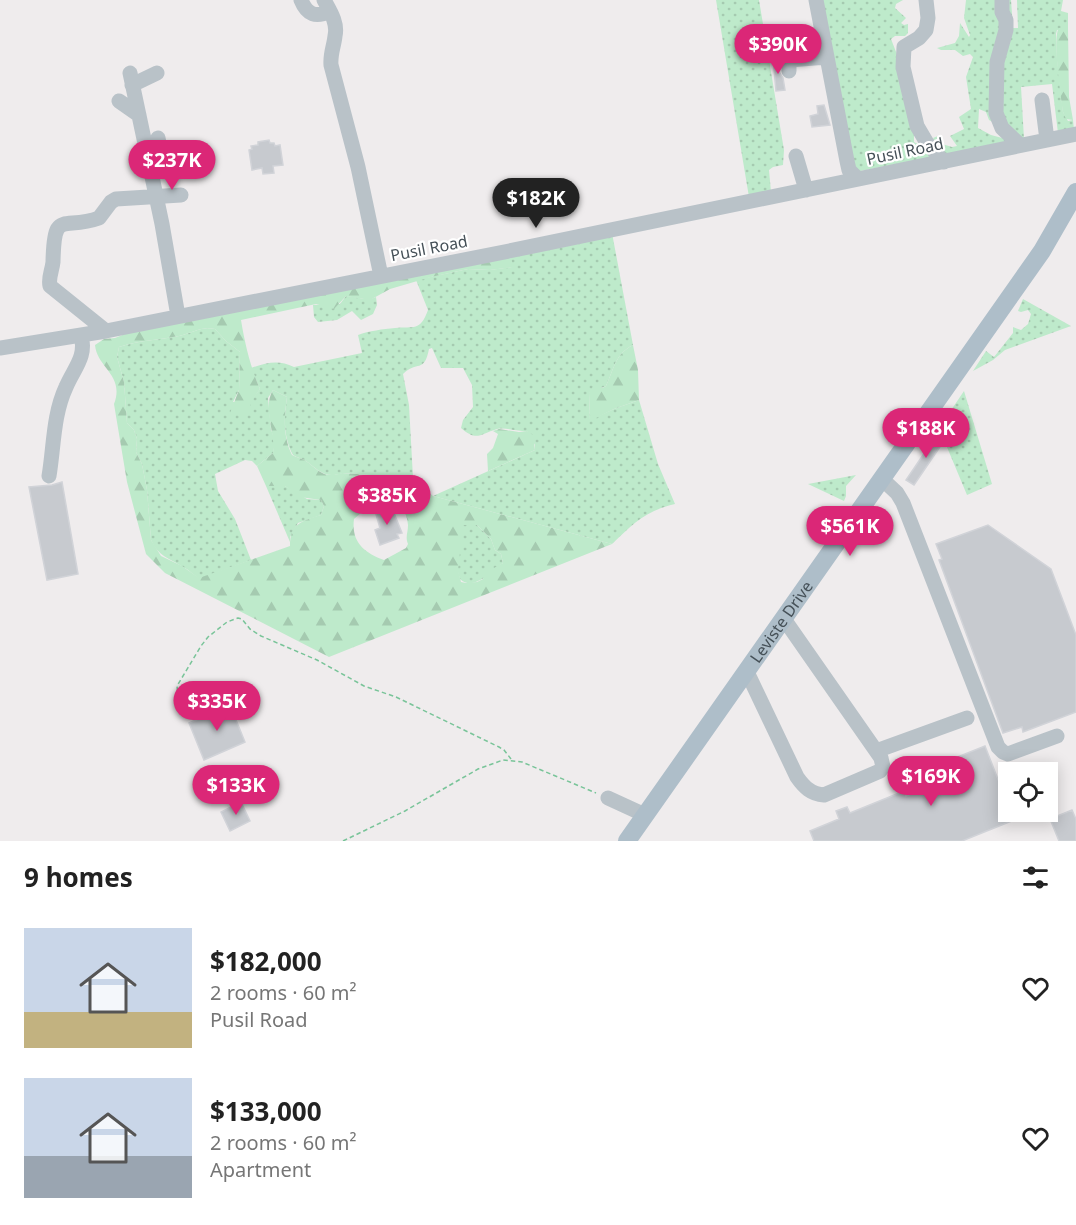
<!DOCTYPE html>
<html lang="en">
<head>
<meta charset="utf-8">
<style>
	:root { --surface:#fff; --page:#f2f2f2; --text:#222; --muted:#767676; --accent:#db2777 }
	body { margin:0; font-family:"Noto Sans",sans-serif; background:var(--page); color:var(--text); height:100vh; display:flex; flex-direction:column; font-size:22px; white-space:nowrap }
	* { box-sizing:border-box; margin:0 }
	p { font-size:20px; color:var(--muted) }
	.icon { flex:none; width:33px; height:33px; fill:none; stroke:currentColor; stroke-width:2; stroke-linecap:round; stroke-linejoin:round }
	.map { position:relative; height:841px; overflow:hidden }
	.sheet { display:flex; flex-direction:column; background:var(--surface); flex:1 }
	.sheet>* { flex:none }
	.controls { position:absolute; left:998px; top:762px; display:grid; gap:12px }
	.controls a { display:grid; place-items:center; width:60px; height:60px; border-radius:0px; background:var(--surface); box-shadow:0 3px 15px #0003; font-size:30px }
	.price { position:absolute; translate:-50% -51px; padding:0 14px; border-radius:21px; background:var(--accent); color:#fff; font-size:20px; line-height:39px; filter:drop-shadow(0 2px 3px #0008) }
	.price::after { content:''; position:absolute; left:50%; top:36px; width:18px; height:14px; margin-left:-9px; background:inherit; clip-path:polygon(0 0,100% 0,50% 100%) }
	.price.current { background:#222; color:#fff }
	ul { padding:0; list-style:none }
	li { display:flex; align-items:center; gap:18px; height:150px; padding:0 24px }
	li span { display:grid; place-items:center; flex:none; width:168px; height:120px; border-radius:0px; color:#555 }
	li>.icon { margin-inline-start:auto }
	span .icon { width:72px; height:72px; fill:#fffc; stroke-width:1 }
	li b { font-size:26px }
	h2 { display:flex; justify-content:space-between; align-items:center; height:72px; padding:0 24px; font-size:26px }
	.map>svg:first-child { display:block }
</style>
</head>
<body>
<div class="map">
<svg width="1076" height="841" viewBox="0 0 1076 841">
	<defs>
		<pattern id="grass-dots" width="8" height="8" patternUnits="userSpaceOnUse" patternTransform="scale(1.5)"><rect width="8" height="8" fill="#beeacb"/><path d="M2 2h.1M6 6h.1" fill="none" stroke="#a5cab0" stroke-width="1.8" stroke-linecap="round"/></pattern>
		<pattern id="forest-firs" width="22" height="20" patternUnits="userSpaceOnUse" patternTransform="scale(1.5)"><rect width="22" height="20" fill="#beeacb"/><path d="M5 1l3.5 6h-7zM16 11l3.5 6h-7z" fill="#a5cab0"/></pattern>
	</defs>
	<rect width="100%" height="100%" fill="#efeced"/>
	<!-- grass -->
	<path fill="url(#grass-dots)" d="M716 0H759L784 150 783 165 773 167 769 170 771 192 749 197Z
		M818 0H903L896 4 895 8 906 18 901 23 904 25 908 24V33L905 36H895L891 39 898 57 902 94 914 135V142L925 148 933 157 855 172Z
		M966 0H1011L1013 28H1018L1017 0H1063L1061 11 1068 13V28L1057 30 1056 34 1057 59 1063 112 1068 121 1073 120 1074 130 1058 133 1052 84 1021 87 1024 139 989 120 986 112 979 109 978 128 991 135 1006 139 1007 141 945 155 933 138 938 136 942 144 952 147 957 146 950 136 964 129 959 117 971 109 966 77 973 57 970 54 963 56 955 50H941L937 48 955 43 959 36 960 23 969 37 970 35 964 18Z
		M612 233 633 345C615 354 614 369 606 386L589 393 590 420 614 409 639 400 658 464 675 504C645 511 633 524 612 544L433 496 535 450V445L527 431C517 432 506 427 497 429 480 434 477 442 461 428L463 420 473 407 472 385 463 368H441L432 348 429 349C424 374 417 360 403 374L409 405 413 478 343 473C324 479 320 471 306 461 302 458 297 458 293 455 283 437 284 417 287 397L273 390 268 398 271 429 275 442 273 453 257 466 252 461 245 460 215 474 218 491 235 519 251 560 199 579C194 575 189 570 183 567 169 558 158 556 151 540L147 490 142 464 136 452 137 439 134 430 127 423 124 382 117 357 119 347C139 340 159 340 179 336 192 333 202 326 215 329L226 341 240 352 239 390 233 402H250L260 389 251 368C266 363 278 359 294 367L362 353 358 335C369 331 383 329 395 328 414 326 420 332 428 310L416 280 468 269 490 270 512 267 510 255Z
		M346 296C357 296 365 302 376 297L377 305 373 314 361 320 352 311 337 320 318 322 314 317 313 305 340 304Z
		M1023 299 1071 326 1005 350 993 360 973 371 986 351 994 357 1013 333V327L1021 330 1028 324 1031 314 1028 310 1021 312 1018 311Z
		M964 391 992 484 967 495 939 428Z
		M856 475 846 486V496L844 501 808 484Z
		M266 486H285L307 499 321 500 324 506 321 515 298 523 290 537V542Z
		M462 525H477L491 539 495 550 501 554 503 563C491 571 474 592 460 579L457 569Z"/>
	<!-- forest -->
	<path fill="url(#forest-firs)" fill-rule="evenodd" d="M1059 28H1068L1069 97 1073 120 1066 119 1063 112C1061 97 1052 37 1059 28Z
		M510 255 513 267 490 270 468 269 431 277 390 289 370 300 346 296 334 309 316 304 241 320C245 344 250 366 260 389L251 402 249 412 239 415 230 413 239 390 240 352 226 341 215 329C202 326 192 333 179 336 159 340 139 340 119 347L117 357 124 382 127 423 134 430 137 439 136 452 142 464 147 490 151 540 161 556 182 566 199 578 290 546C290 523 302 521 321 515L324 506 321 500 300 497 285 486H266L257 466 273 453C276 433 262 408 273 390L287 397C284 417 283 437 292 455 297 458 302 458 306 461 320 471 323 479 342 473L413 478 433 496 612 544 329 657 165 573 146 554 127 482 114 404C125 375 97 368 95 345L104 339 115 338 130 332ZM396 497C402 507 407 513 408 525 408 533 405 537 408 544L406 548 384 560C364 553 351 542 354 519L370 505ZM477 525 491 539 495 550 501 554 503 563 485 573 483 579 477 582 466 583 461 582 458 570 463 525Z
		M633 345 638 370 639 400 614 409 590 421 589 393 593 387 602 388 606 386C614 369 615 354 633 345Z
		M499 429 519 432 527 431 533 435 535 450 488 471 487 454 493 448 498 434 493 431Z"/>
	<!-- building -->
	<path fill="#c7cacf" stroke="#d1d3d8" stroke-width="1.5" d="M780 57 779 72 783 78 785 90 776 91 773 58Z
		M824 105 830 125 812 127 810 116 818 114 817 106Z
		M269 140 270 143H274L275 146 280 145 283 165 273 166 274 173 263 174 262 168 252 170 249 150 252 149 251 146 258 145V142Z
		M940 430 944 441 914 485 906 480Z
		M62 482 78 574 47 580 29 487 52 485Z
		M386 507 387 510 392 508 402 533 397 534 399 538 380 545 375 530 380 528 375 511Z
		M988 525 1051 569 1076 635V712L1023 732 1022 727 1003 733 939 560 942 559 936 544Z
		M230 705 245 742 204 760 189 723 203 717 202 715Z
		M985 746 1008 805V812H1011L1014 820 962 841H814L810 831 839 819 836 811 847 807 850 813 904 791 906 796 921 790 915 774Z
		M241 802 250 821 230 831 221 812Z
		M1072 810 1076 819V841H1059L1050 819Z"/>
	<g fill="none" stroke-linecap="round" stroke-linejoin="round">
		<!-- path -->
		<path stroke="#79c499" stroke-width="1.5" stroke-dasharray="4.5 3" stroke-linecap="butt" d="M179 706 177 686 201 646 208 637 227 622 238 618 242 619 250 629 261 636 317 660 364 686 396 697 499 747 504 750 511 759
			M343 841 405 811 478 769 503 760 522 762 596 793"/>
		<!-- minor -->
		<path stroke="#b9c2c8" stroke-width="15" d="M301 0C307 15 316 18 330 11
			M324 0C330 11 338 23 335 36 334 46 330 54 331 65L358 167 381 276
			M816 0 847 161 849 170 858 179
			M926 0 928 18 926 30 919 38 904 47 903 67 917 126 927 143 944 162
			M1002 0V12L1006 20V30L997 62 996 113 1002 128 1020 145
			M789 71V60L827 57
			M130 73 162 224 178 316
			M132 85 157 73
			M1042 100 1047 140
			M119 101 139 115
			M158 138 163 163
			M796 156 806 190
			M106 331 50 286C48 278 52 271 53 262 54 208 62 231 99 218L111 202 116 199 181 195
			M0 348 106 331 509 251 1076 134
			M49 476C54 446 53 415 66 387 74 368 87 357 81 335
			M882 479 897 493 903 503 998 747 1003 752 1008 754 1057 736
			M747 672 797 777C804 787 811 794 824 795L880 771 883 767 881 758 784 619
			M876 751 967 718
			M608 798 645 815"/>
		<!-- major -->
		<path stroke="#aebec9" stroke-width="18" id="s1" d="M627 841 1042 251 1076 192"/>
	</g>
	<g text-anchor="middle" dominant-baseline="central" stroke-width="4.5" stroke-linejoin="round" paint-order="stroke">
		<!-- street labels -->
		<g font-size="16" fill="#465158" stroke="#fff">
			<text transform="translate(905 151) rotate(-12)">Pusil Road</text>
			<text transform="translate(429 248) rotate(-11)">Pusil Road</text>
			<text stroke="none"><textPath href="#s1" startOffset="268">Leviste Drive</textPath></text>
		</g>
	</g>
</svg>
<div class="controls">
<a><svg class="icon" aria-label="locate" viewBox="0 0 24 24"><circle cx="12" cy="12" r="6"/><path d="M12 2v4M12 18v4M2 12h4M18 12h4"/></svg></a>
</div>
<b class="price" style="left:778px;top:75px">$390K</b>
<b class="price" style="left:172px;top:191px">$237K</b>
<b class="price current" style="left:536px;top:229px">$182K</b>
<b class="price" style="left:926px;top:459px">$188K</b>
<b class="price" style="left:387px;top:526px">$385K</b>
<b class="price" style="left:850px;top:557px">$561K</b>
<b class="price" style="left:217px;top:732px">$335K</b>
<b class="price" style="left:931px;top:807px">$169K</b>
<b class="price" style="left:236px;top:816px">$133K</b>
</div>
<section class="sheet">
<h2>9 homes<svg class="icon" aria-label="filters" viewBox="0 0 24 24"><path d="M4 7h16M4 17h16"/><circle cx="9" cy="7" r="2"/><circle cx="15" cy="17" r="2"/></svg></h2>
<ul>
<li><span style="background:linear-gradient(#c9d6e8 70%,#c2b280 0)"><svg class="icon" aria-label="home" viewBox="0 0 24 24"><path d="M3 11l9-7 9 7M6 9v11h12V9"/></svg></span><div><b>$182,000</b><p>2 rooms · 60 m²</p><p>Pusil Road</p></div><svg class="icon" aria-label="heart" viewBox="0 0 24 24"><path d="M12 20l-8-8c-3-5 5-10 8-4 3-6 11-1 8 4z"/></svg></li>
<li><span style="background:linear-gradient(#c9d6e8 65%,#9aa5b1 0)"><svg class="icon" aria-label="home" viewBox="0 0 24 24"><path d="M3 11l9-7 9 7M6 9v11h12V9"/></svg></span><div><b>$133,000</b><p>2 rooms · 60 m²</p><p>Apartment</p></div><svg class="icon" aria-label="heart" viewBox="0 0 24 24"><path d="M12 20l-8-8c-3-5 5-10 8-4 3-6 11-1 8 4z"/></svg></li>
</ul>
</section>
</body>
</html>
